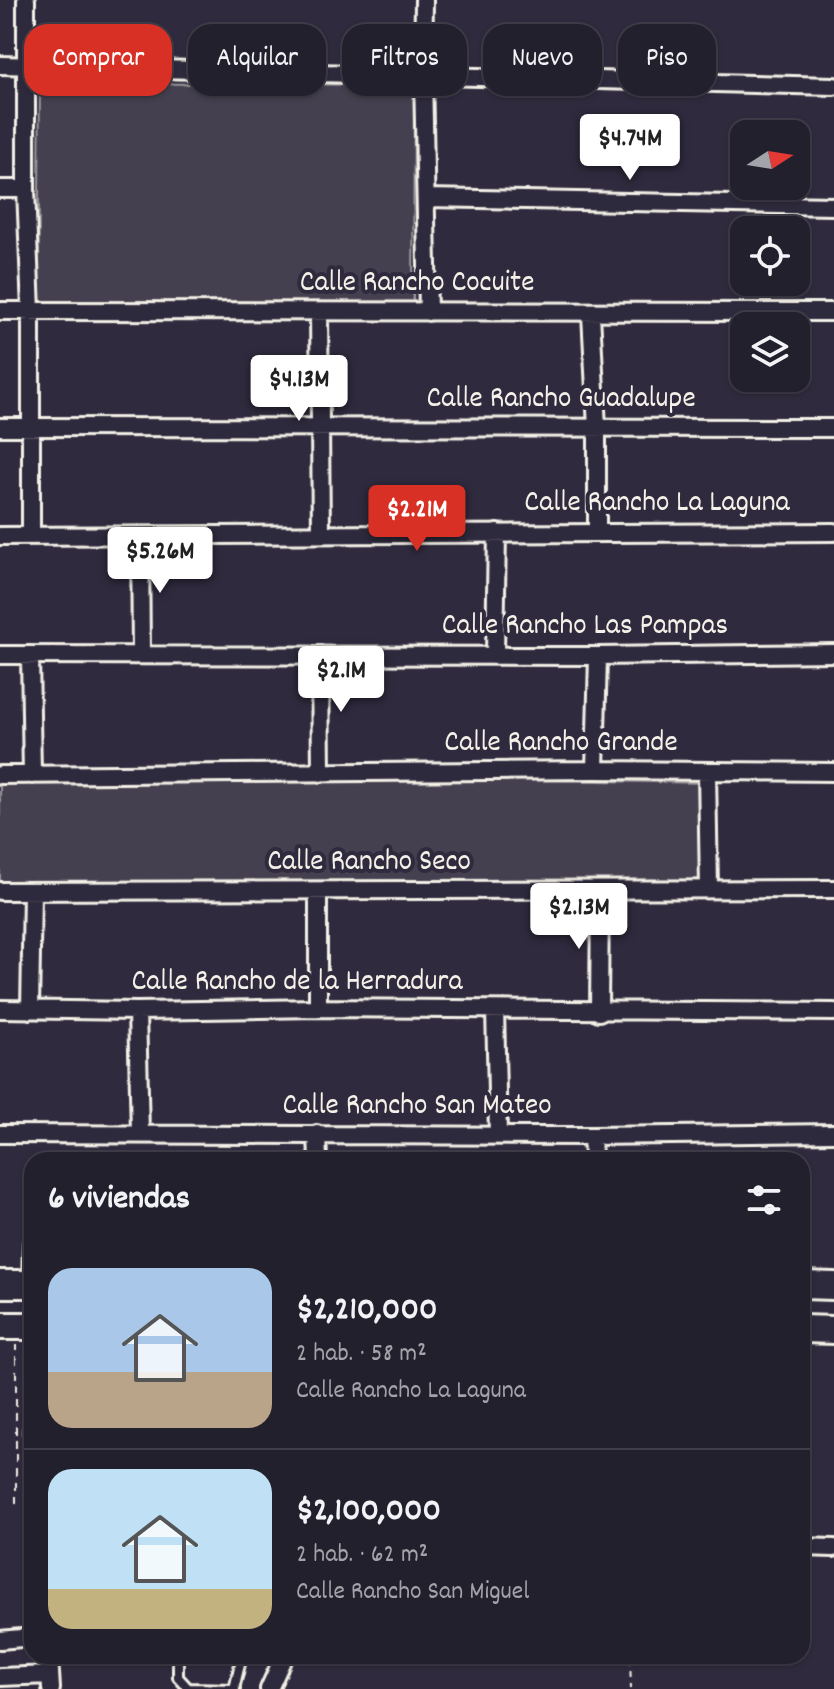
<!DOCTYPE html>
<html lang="es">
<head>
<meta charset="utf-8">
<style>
	:root { --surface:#23202e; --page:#2f2d3a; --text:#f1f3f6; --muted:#a3a3aa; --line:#403e4a; --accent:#d93025 }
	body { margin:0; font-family:Dekko,sans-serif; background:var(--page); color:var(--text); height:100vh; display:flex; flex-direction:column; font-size:30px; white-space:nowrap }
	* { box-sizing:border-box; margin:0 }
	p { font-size:26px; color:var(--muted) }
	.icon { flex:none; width:44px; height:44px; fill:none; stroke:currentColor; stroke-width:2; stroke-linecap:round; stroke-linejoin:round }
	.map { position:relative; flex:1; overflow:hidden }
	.side { position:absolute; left:24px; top:1152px; width:786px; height:512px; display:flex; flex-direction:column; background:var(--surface); border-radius:24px; box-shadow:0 2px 6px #0004,0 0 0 2px var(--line) }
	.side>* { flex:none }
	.top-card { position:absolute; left:24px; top:24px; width:786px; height:72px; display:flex; gap:16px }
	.needle { width:52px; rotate:78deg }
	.buttons { position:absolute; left:730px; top:120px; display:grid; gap:16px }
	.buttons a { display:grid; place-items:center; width:80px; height:80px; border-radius:16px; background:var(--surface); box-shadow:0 2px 6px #0004,0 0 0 2px var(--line); font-size:40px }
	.price { position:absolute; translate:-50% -68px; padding:0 18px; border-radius:8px; background:#fff; color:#222; font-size:26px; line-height:52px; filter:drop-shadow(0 2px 4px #0008) }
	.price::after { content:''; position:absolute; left:50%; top:48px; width:24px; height:18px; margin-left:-12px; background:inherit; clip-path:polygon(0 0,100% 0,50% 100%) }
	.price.current { background:var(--accent); color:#fff }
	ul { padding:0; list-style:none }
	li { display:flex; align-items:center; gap:24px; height:200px; padding:0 24px }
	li+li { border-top:2px solid var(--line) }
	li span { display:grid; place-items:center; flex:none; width:224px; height:160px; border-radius:24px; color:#555 }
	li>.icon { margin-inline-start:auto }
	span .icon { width:96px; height:96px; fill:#fffc; stroke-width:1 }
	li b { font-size:34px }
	h2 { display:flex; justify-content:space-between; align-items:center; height:96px; padding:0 24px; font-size:34px }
	.tag { padding:0 28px; border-radius:24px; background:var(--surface); box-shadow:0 2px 6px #0004,0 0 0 2px var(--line); font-size:28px; line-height:72px }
	.tag.current { background:var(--accent); color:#fff }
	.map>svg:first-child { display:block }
</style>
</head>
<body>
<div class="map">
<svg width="834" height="1689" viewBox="0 0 834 1689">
	<rect width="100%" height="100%" fill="#2f2a3d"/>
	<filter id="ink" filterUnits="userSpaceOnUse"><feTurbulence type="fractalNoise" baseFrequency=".0125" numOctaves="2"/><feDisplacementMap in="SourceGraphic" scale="16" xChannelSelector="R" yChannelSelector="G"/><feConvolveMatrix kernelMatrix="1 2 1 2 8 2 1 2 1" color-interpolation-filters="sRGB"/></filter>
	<g filter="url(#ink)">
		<!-- green -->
		<path fill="#454050" stroke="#9c989c" stroke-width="2" d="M40 83 414 85 413 307 38 303Z
			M321 776 712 783 713 886 0 887V781Z"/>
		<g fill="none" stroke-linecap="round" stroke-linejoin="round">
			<!-- service casing -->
			<g stroke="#f4f1e8" stroke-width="14">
				<path id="service" d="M178 1656V1677L188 1688 235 1689
					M234 1689 242 1656"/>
			</g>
			<!-- minor casing -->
			<g stroke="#f4f1e8" stroke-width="22">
				<path id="minor" d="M26 0V189L31 311V536
					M424 0 423 75 428 312
					M0 65 834 86
					M0 189H26
					M426 198 834 206
					M0 311 834 312
					M319 312 321 534
					M591 314 597 428V532
					M0 427 834 428
					M0 536 834 532
					M140 536 141 654
					M0 655 598 656 834 653
					M30 655 32 775
					M320 655 321 773
					M495 655 497 533
					M595 770 598 656
					M707 772 709 889
					M0 775 595 770 834 772
					M0 891 834 889
					M318 1008V891
					M0 1009 137 1011 318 1008 834 1012
					M30 1010 32 892
					M495 1010 498 1134
					M137 1011 140 1133
					M599 1012 600 891
					M0 1134 592 1136 834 1133
					M317 1134 318 1160
					M592 1136 593 1160
					M31 1284 32 1244
					M32 1431V1432
					M802 1547 834 1548
					M0 1640 32 1637
					M49 1656 51 1689
					M0 1677 50 1675
					M269 1689 284 1656"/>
			</g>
			<!-- primary casing -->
			<g stroke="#f4f1e8" stroke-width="32">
				<path id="primary" d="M0 1284H32
					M802 1285 834 1286
					M0 1326H32
					M802 1329 834 1330"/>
			</g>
			<!-- path -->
			<path stroke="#f4f1e8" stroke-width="2" stroke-dasharray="8 6" stroke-linecap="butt" d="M16 1504V1345
				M630 1656 631 1689"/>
			<!-- service -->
			<use href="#service" stroke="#2f2a3d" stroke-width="8"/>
			<!-- minor -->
			<use href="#minor" stroke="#2f2a3d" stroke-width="16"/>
			<!-- primary -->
			<use href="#primary" stroke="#2f2a3d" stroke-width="26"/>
		</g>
	</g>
	<g text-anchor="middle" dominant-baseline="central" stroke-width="8" stroke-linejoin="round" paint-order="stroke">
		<!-- street labels -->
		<g font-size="30" fill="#f4f1e8" stroke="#2f2a3d">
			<text x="417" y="284">Calle Rancho Cocuite</text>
			<text x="561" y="400">Calle Rancho Guadalupe</text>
			<text x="657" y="504">Calle Rancho La Laguna</text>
			<text x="585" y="627">Calle Rancho Las Pampas</text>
			<text x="561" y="744">Calle Rancho Grande</text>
			<text x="369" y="863">Calle Rancho Seco</text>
			<text x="297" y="983">Calle Rancho de la Herradura</text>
			<text x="417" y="1107">Calle Rancho San Mateo</text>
		</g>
	</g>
</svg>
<div class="buttons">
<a><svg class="needle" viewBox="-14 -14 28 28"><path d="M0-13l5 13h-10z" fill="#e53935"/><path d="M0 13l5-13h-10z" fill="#a3a3aa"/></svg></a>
<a><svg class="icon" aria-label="locate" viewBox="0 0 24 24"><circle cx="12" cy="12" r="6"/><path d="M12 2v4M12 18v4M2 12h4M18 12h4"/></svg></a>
<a><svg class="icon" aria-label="layers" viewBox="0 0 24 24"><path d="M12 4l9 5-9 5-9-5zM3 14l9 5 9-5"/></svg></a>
</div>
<b class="price" style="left:630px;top:182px">$4.74M</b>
<b class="price" style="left:299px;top:423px">$4.13M</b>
<b class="price current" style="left:417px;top:553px">$2.21M</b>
<b class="price" style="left:160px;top:595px">$5.26M</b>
<b class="price" style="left:341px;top:714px">$2.1M</b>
<b class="price" style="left:579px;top:951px">$2.13M</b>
<div class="top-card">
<a class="tag current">Comprar</a>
<a class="tag">Alquilar</a>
<a class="tag">Filtros</a>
<a class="tag">Nuevo</a>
<a class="tag">Piso</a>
</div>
<section class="side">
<h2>6 viviendas<svg class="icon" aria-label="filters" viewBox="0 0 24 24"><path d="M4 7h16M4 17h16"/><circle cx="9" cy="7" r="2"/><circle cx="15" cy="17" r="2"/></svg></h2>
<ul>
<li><span style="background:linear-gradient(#a9c7e8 65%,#b9a48a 0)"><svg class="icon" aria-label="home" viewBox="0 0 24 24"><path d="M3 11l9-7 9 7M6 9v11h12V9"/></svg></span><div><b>$2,210,000</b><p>2 hab. · 58 m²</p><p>Calle Rancho La Laguna</p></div></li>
<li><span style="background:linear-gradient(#bfe0f5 75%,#c2b280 0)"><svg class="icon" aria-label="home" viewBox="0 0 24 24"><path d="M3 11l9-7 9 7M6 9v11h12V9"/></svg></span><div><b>$2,100,000</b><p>2 hab. · 62 m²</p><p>Calle Rancho San Miguel</p></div></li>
</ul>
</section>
</div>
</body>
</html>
